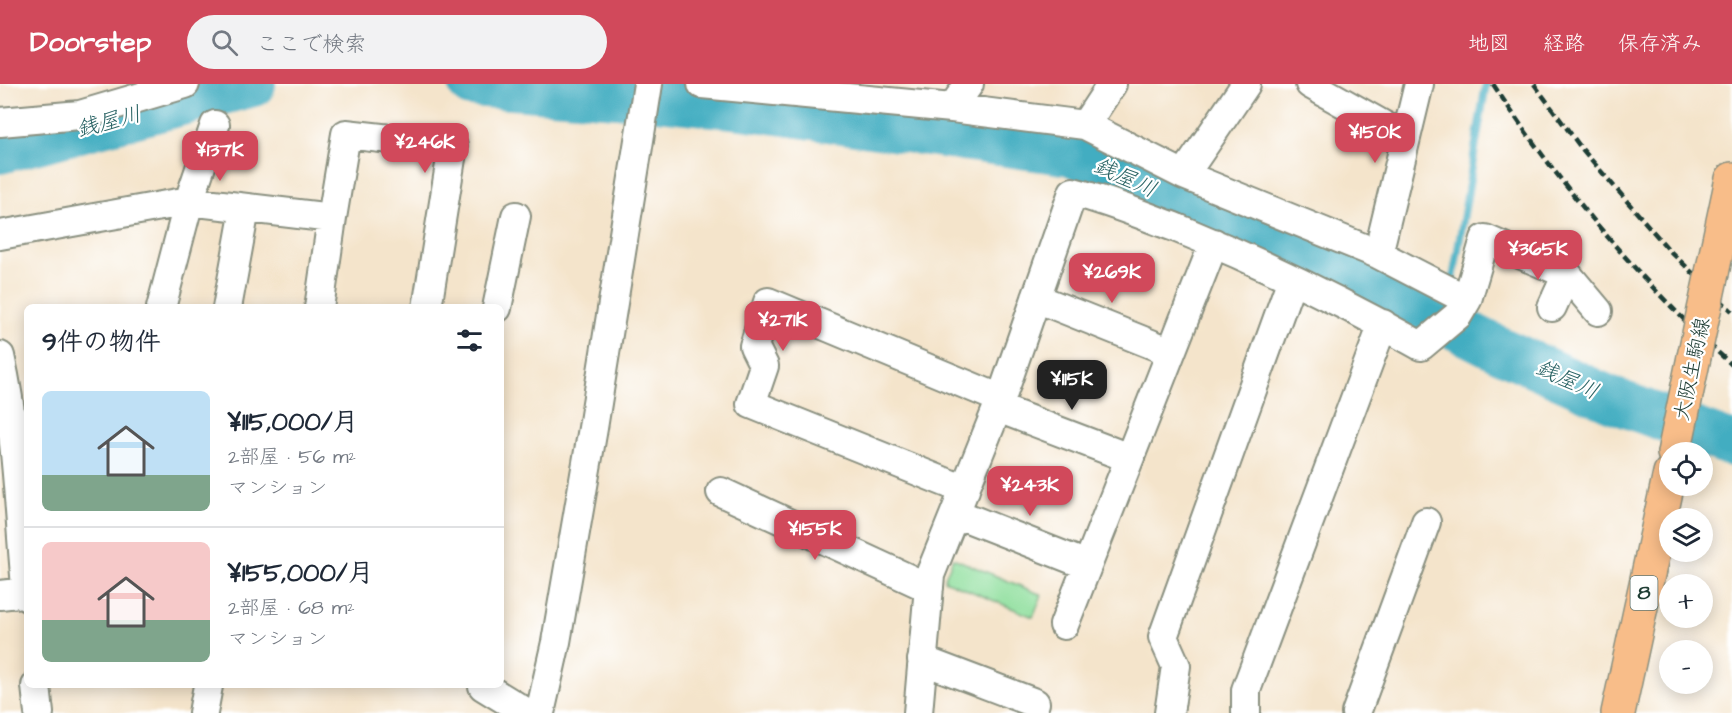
<!DOCTYPE html>
<html lang="ja">
<head>
<meta charset="utf-8">
<style>
	:root { --surface:#fff; --page:#f2f2f3; --text:#1f2937; --muted:#747a83; --line:#e0e1e3; --accent:#d1495b }
	body { margin:0; font-family:"Architects Daughter","Klee One",sans-serif; background:var(--page); color:var(--text); height:100vh; display:flex; flex-direction:column; font-size:22px; white-space:nowrap }
	* { box-sizing:border-box; margin:0 }
	p { font-size:20px; color:var(--muted) }
	.icon { flex:none; width:33px; height:33px; fill:none; stroke:currentColor; stroke-width:2; stroke-linecap:round; stroke-linejoin:round }
	.map { position:relative; flex:1; overflow:hidden }
	.details { position:absolute; left:24px; top:220px; width:480px; height:384px; display:flex; flex-direction:column; background:var(--surface); border-radius:9px; box-shadow:0 3px 15px #0003 }
	.details>* { flex:none }
	.fabs { position:absolute; left:1659px; top:358px; display:grid; gap:12px }
	.fabs a { display:grid; place-items:center; width:54px; height:54px; border-radius:50%; background:var(--surface); box-shadow:0 3px 15px #0003; font-size:30px }
	.price { position:absolute; translate:-50% -51px; padding:0 14px; border-radius:12px; background:var(--accent); color:#fff; font-size:20px; line-height:39px; filter:drop-shadow(0 2px 3px #0008) }
	.price::after { content:''; position:absolute; left:50%; top:36px; width:18px; height:14px; margin-left:-9px; background:inherit; clip-path:polygon(0 0,100% 0,50% 100%) }
	.price.on { background:#222; color:#fff }
	ul { padding:0; list-style:none }
	li { display:flex; align-items:center; gap:18px; height:150px; padding:0 18px }
	li+li { border-top:2px solid var(--line) }
	li span { display:grid; place-items:center; flex:none; width:168px; height:120px; border-radius:9px; color:#555 }
	li>.icon { margin-inline-start:auto }
	span .icon { width:72px; height:72px; fill:#fffc; stroke-width:1 }
	li b { font-size:26px }
	h2 { display:flex; justify-content:space-between; align-items:center; height:72px; padding:0 18px; font-size:26px }
	header { display:flex; align-items:center; gap:36px; box-sizing:border-box; height:84px; padding:0 30px; background:var(--accent); color:#fff }
	header strong { font-size:28px }
	nav { display:flex; gap:33px; margin-inline-start:auto; font-size:21px }
	.search { width:420px; height:54px; background:var(--page); display:flex; align-items:center; gap:15px; box-sizing:border-box; padding:0 21px; border-radius:33px; color:var(--muted); font-size:22px }
	.map>svg:first-child { display:block }
</style>
</head>
<body>
<header>
<strong>Doorstep</strong>
<div class="search"><svg class="icon" aria-label="search" viewBox="0 0 24 24"><circle cx="10" cy="10" r="6"/><path d="M15 15l6 6"/></svg>ここで検索</div>
<nav><a>地図</a><a>経路</a><a>保存済み</a></nav>
</header>
<div class="map">
<svg width="1732" height="629" viewBox="0 0 1732 629">
	<rect width="100%" height="100%" fill="#fff"/>
	<filter id="ink" filterUnits="userSpaceOnUse"><feTurbulence type="fractalNoise" baseFrequency=".0167" numOctaves="2"/><feDisplacementMap in="SourceGraphic" scale="12" xChannelSelector="R" yChannelSelector="G"/><feConvolveMatrix kernelMatrix="1 2 1 2 8 2 1 2 1" color-interpolation-filters="sRGB"/></filter>
	<filter id="wash" filterUnits="userSpaceOnUse"><feTurbulence type="fractalNoise" baseFrequency=".008" numOctaves="4" result="noise"/><feDisplacementMap in="SourceGraphic" scale="24" xChannelSelector="R" yChannelSelector="G"/><feGaussianBlur stdDeviation="1.35" result="paint"/><feColorMatrix in="noise" values="0 0 0 0 0 0 0 0 0 0 0 0 0 0 0 0 0 1.4 0 .05"/><feComposite in="paint" operator="in"/></filter>
	<g filter="url(#wash)">
		<rect width="100%" height="100%" fill="#f4e4cb"/>
		<!-- green -->
		<path fill="#90df9e" stroke="#588e69" stroke-width="1.5" d="M953 474 1042 511 1033 533 944 496Z"/>
		<g fill="none" stroke-linecap="round" stroke-linejoin="round">
			<!-- stream -->
			<path stroke="#42adc1" stroke-width="8" d="M1452 201 1486 0"/>
			<!-- river -->
			<path stroke="#42adc1" stroke-width="46" d="M471 0 657 14 749 24 1071 69 1445 238 1501 266 1613 316 1732 360
				M0 67 253 0"/>
		</g>
	</g>
	<g filter="url(#ink)">
		<g fill="none" stroke-linecap="round" stroke-linejoin="round">
			<!-- minor casing -->
			<g stroke="#8a9080" stroke-width="32">
				<path id="minor" d="M702 0 952 24 1085 41 1184 91 1378 170 1467 216 1485 155 1567 190 1598 227
					M1310 0 1406 54
					M952 24 969 0
					M0 38 80 31 185 0
					M1085 41 1112 0
					M1184 91 1246 0
					M332 134 346 50 453 62 427 224
					M0 151 189 117 332 134 319 224
					M1378 170 1419 0
					M1036 214 1171 268
					M1552 223 1567 190
					M161 224 189 117 215 41
					M227 224 245 125
					M497 224 516 132
					M0 272C18 351 19 433 27 513
					M998 324 1129 374
					M965 406 751 320 764 282 754 262 768 218 1001 315
					M721 408 929 504
					M955 429 1087 481
					M0 511 27 508
					M1064 541 1214 159
					M922 576 1035 619
					M36 602 39 629
					M483 602 527 629
					M203 629 208 602
					M540 629 556 558 593 344 648 0
					M918 629 930 491 1001 315 1073 108C1109 117 1142 131 1177 144 1260 178 1343 218 1421 262L1458 231 1467 216
					M1169 629 1176 582 1163 553 1292 195
					M1246 629V606L1383 240
					M1356 629 1426 438"/>
			</g>
			<!-- major casing -->
			<g stroke="#8a9080" stroke-width="36">
				<path id="major" d="M1712 189 1732 95
					M1674 369 1694 273
					M1618 629 1670 389"/>
			</g>
			<!-- minor -->
			<use href="#minor" stroke="#fff" stroke-width="28"/>
			<!-- major -->
			<use href="#major" stroke="#f8bd89" stroke-width="33"/>
			<!-- rail -->
			<path stroke="#1f3d34" stroke-width="4.5" stroke-dasharray="9 4.5" stroke-linecap="butt" d="M1493 0C1560 102 1641 199 1732 281
				M1534 0 1582 65 1669 166 1732 227"/>
			<!-- major-bridge casing -->
			<g stroke="#8a9080" stroke-width="36" stroke-linecap="butt">
				<path id="major-bridge" d="M1694 273 1712 189"/>
			</g>
			<!-- major-bridge -->
			<use href="#major-bridge" stroke="#f8bd89" stroke-width="33"/>
		</g>
	</g>
	<g text-anchor="middle" dominant-baseline="central" stroke-width="4.5" stroke-linejoin="round" paint-order="stroke">
		<!-- shield labels -->
		<rect fill="#fff" stroke="#627771" stroke-width="1.5" x="1630.5" y="492" width="27" height="34" rx="4.5"/>
		<g font-size="20" font-weight="bold" fill="#1f3d34">
			<text x="1644" y="509">8</text>
		</g>
		<!-- street labels -->
		<g font-size="21" fill="#1f3d34" stroke="#fff">
			<text transform="translate(1692 285) rotate(-78)">大阪生駒線</text>
		</g>
		<!-- water labels -->
		<g font-size="22" font-style="italic" fill="#2b6465" stroke="#fff">
			<text transform="translate(109 38) rotate(-15)">銭屋川</text>
			<text transform="translate(1125 94) rotate(24)">銭屋川</text>
			<text transform="translate(1567 296) rotate(24)">銭屋川</text>
		</g>
	</g>
</svg>
<div class="fabs">
<a><svg class="icon" aria-label="locate" viewBox="0 0 24 24"><circle cx="12" cy="12" r="6"/><path d="M12 2v4M12 18v4M2 12h4M18 12h4"/></svg></a>
<a><svg class="icon" aria-label="layers" viewBox="0 0 24 24"><path d="M12 4l9 5-9 5-9-5zM3 14l9 5 9-5"/></svg></a>
<a>+</a>
<a>−</a>
</div>
<b class="price" style="left:1375px;top:80px">¥150K</b>
<b class="price" style="left:425px;top:90px">¥246K</b>
<b class="price" style="left:220px;top:98px">¥137K</b>
<b class="price" style="left:1538px;top:197px">¥365K</b>
<b class="price" style="left:1112px;top:220px">¥269K</b>
<b class="price" style="left:783px;top:268px">¥271K</b>
<b class="price on" style="left:1072px;top:327px">¥115K</b>
<b class="price" style="left:1030px;top:433px">¥243K</b>
<b class="price" style="left:815px;top:477px">¥155K</b>
<section class="details">
<h2>9件の物件<svg class="icon" aria-label="filters" viewBox="0 0 24 24"><path d="M4 7h16M4 17h16"/><circle cx="9" cy="7" r="2"/><circle cx="15" cy="17" r="2"/></svg></h2>
<ul>
<li><span style="background:linear-gradient(#bfe0f5 70%,#7fa58c 0)"><svg class="icon" aria-label="home" viewBox="0 0 24 24"><path d="M3 11l9-7 9 7M6 9v11h12V9"/></svg></span><div><b>¥115,000/月</b><p>2部屋 · 56 m²</p><p>マンション</p></div></li>
<li><span style="background:linear-gradient(#f6c9c9 65%,#7fa58c 0)"><svg class="icon" aria-label="home" viewBox="0 0 24 24"><path d="M3 11l9-7 9 7M6 9v11h12V9"/></svg></span><div><b>¥155,000/月</b><p>2部屋 · 68 m²</p><p>マンション</p></div></li>
</ul>
</section>
</div>
</body>
</html>
